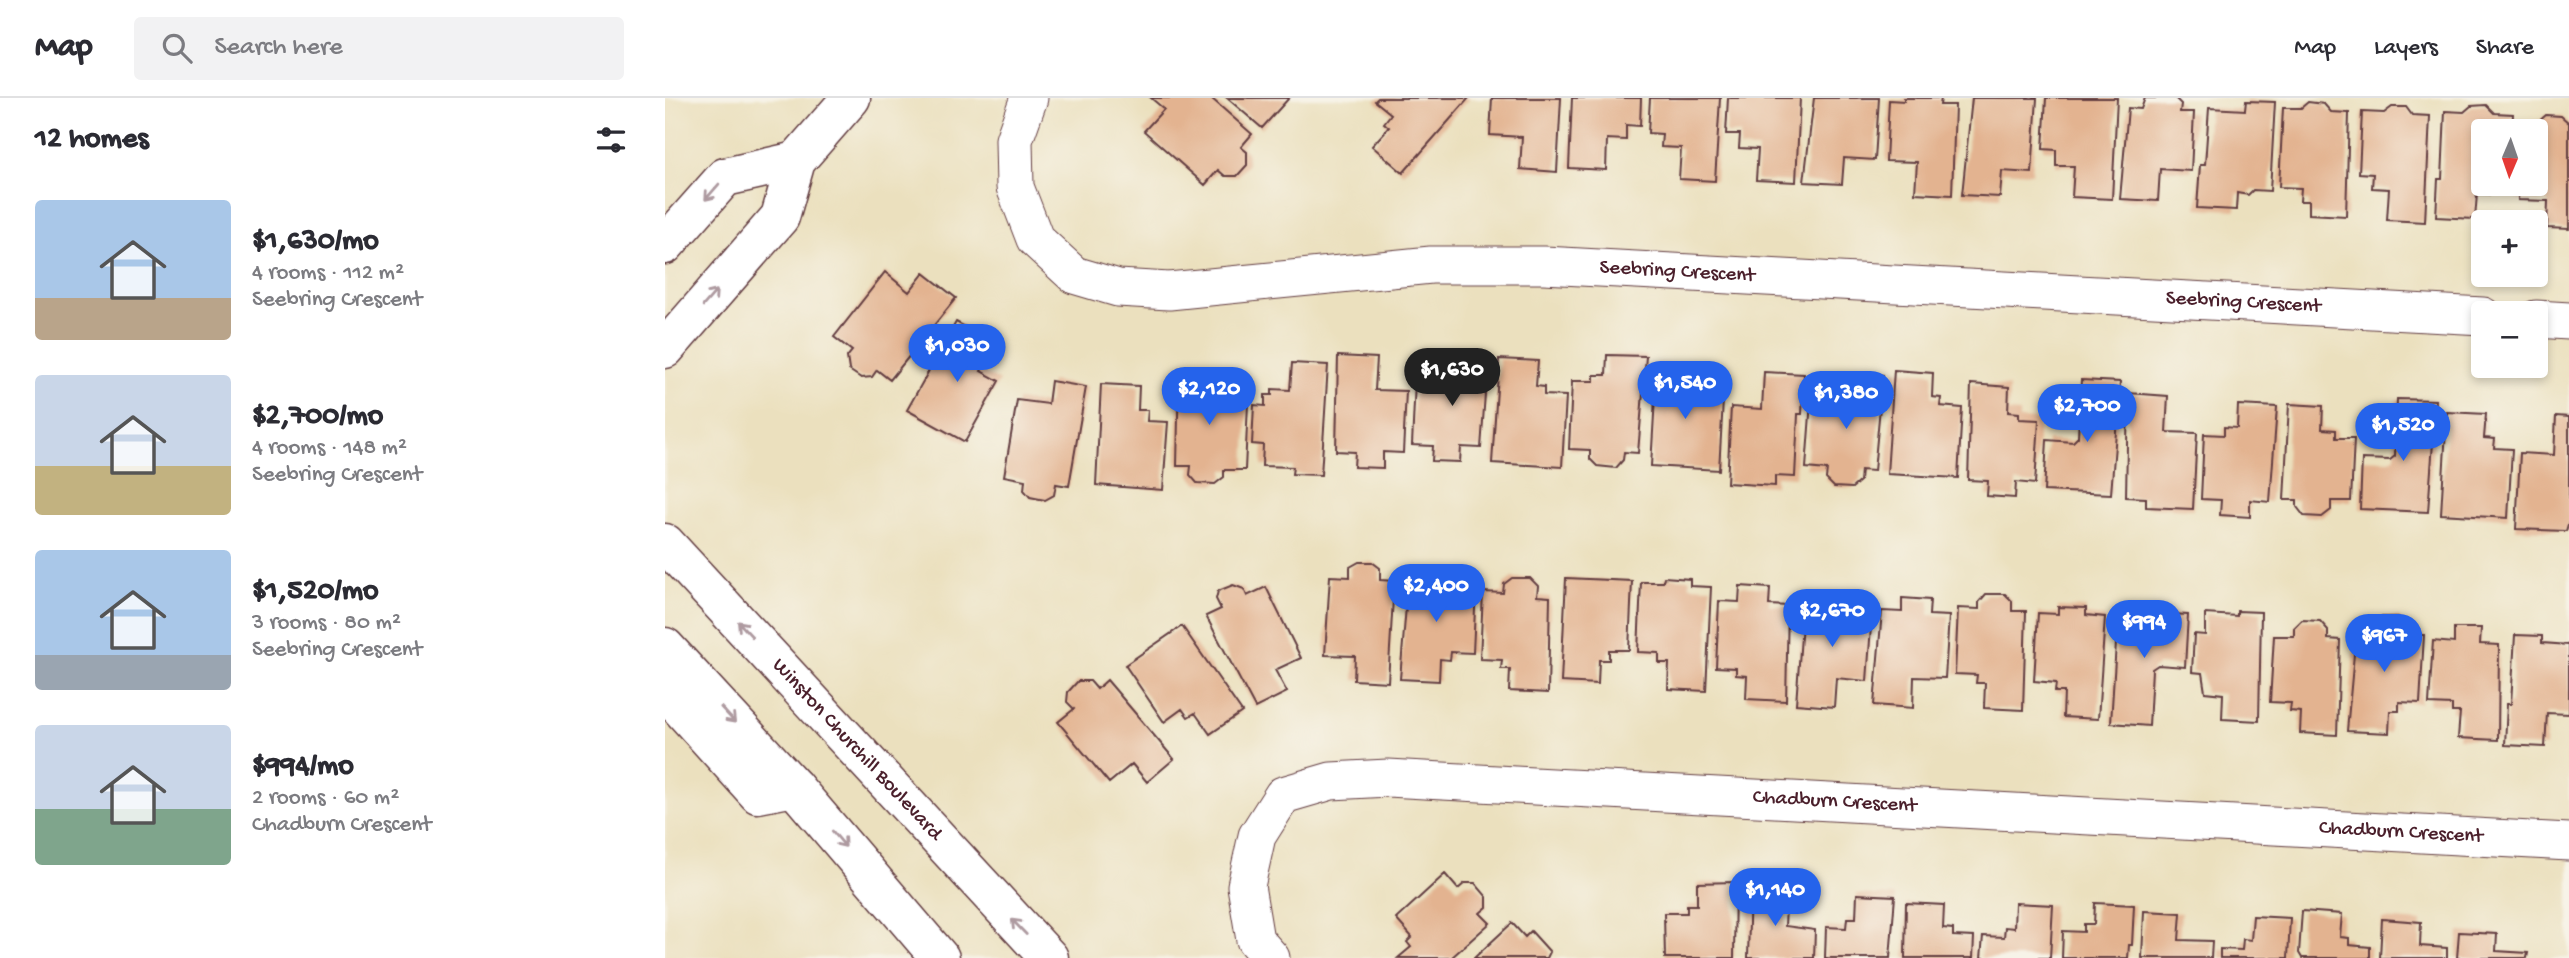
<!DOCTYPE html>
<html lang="en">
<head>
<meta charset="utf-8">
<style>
	:root { --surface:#fff; --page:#f2f2f3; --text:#2b2b33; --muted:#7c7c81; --line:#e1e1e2; --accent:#2563eb }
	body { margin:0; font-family:"Gochi Hand",sans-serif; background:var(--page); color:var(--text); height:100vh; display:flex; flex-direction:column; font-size:26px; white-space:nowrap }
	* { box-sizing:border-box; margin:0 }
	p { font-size:23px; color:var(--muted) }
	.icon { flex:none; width:38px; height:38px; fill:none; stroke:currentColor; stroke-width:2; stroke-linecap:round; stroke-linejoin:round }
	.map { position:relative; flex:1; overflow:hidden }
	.panel { display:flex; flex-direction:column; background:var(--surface); width:665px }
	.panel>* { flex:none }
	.needle { width:46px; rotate:182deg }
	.fabs { position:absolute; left:1806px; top:21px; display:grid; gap:14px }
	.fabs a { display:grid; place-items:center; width:77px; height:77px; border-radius:7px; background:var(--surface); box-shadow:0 4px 10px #0003; font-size:35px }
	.price { position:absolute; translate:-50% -60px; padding:0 16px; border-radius:24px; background:var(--accent); color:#fff; font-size:23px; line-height:46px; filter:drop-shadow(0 2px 4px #0008) }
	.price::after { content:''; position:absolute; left:50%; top:42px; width:21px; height:16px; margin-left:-10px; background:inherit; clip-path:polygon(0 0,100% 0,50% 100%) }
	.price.active { background:#222; color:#fff }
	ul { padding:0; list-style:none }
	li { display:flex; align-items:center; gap:21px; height:175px; padding:0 35px }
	li span { display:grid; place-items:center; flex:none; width:196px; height:140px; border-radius:7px; color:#555 }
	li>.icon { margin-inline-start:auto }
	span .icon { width:84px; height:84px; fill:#fffc; stroke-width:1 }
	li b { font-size:30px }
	h2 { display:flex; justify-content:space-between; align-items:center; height:84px; padding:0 35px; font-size:30px }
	header { display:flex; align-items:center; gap:42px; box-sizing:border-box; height:98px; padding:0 35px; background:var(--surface); border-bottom:2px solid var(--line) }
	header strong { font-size:33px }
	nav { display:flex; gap:38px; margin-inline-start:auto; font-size:24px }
	.search { width:490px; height:63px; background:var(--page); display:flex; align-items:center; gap:18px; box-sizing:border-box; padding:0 24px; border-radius:7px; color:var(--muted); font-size:26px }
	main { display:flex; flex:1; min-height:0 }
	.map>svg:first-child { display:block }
</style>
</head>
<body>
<header>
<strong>Map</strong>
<div class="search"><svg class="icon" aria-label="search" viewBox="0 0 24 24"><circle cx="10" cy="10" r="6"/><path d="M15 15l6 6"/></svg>Search here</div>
<nav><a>Map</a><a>Layers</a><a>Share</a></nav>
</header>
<main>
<section class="panel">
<h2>12 homes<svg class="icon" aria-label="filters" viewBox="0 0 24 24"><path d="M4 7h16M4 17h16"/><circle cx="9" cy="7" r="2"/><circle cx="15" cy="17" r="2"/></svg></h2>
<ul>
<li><span style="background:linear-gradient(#a9c7e8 70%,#b9a48a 0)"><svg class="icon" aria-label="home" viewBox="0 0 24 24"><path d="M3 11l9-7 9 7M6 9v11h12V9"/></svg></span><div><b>$1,630/mo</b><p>4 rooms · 112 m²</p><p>Seebring Crescent</p></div></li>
<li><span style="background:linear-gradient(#c9d6e8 65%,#c2b280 0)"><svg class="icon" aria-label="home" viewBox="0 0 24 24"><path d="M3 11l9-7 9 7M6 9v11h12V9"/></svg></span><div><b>$2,700/mo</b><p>4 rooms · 148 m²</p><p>Seebring Crescent</p></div></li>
<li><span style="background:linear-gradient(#a9c7e8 75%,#9aa5b1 0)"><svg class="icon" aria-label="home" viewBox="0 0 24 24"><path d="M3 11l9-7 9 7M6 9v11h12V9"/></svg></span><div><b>$1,520/mo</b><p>3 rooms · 80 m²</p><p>Seebring Crescent</p></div></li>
<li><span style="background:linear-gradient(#c9d6e8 60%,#7fa58c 0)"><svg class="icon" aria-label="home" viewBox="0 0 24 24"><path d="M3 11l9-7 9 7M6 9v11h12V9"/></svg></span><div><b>$994/mo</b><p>2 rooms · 60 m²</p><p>Chadburn Crescent</p></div></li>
</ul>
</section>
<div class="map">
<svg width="1904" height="860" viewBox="0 0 1904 860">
	<rect width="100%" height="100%" fill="#f7f3e8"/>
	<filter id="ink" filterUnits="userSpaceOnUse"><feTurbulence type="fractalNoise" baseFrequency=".0143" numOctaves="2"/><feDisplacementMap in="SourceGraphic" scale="14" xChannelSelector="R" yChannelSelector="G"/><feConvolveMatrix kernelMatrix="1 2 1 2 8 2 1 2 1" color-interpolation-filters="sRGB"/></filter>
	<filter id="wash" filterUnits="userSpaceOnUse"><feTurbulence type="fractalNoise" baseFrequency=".00686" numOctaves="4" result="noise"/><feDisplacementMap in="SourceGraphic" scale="28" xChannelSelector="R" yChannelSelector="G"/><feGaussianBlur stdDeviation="1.57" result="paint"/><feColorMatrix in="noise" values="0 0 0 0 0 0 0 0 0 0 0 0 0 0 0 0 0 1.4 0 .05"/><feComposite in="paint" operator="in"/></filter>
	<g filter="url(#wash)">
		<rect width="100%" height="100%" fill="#ebe0be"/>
		<g id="blocks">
			<!-- building -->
			<path fill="#e3b390" d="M486 0H546L587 36 576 49 582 54V67L572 78H560L553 72 540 87 479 33 499 11Z
				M562 0H624L597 30Z
				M713 0H804L738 75 707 48 724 29 719 25 726 16 710 3Z
				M827 0H896L892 74 855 71 857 39 825 37Z
				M907 0H976L975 28 961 27V42L942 41 941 72 904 70Z
				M985 0H1055L1050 83 1014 81 1016 50 996 49 997 36 983 35Z
				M1063 0H1135L1131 84 1091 82 1093 51 1074 50 1075 36H1061Z
				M1149 0H1214L1210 62 1179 60 1177 86 1139 84Z
				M1239 0H1276L1275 7H1290L1287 97 1250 95 1252 64 1221 63 1224 2 1239 3Z
				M1307 0H1372L1367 75 1337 73 1335 99 1297 97Z
				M1381 0H1452L1447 101 1407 99 1409 68H1391V52L1378 51Z
				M1480 0H1510L1516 6 1515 14H1529L1526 73 1495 71 1493 103 1455 101 1463 10 1476 11Z
				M1581 3 1610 4 1605 93 1588 92 1583 97 1572 95 1571 112 1532 110 1535 67H1540L1544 10 1580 12Z
				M1643 4 1659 6 1666 14 1684 15 1681 118 1644 116V103H1635L1636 90 1614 89 1618 10H1636Z
				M1821 7 1829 15 1848 16 1847 33H1818V86H1844L1843 97 1812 96 1810 121 1771 119 1773 81H1777L1780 13 1799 14 1806 8Z
				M1727 9H1741L1747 17 1765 18 1760 124 1722 122 1724 91 1707 90 1708 76 1694 75 1697 14 1719 15Z
				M1881 17 1896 18 1904 25V131L1882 130 1883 103 1853 102 1854 86H1871V33H1856V23L1873 24Z
				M220 174 244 194 259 175 291 200 225 282 212 272 207 279 196 280 184 272 182 259 187 253 169 239Z
				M291 224 331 246 316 273 334 283 300 344 242 312Z
				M784 253 823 255 816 350 796 349 795 364 767 363 768 348 747 347 750 283 772 284V277L783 278Z
				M942 257 981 258 973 355 959 354 958 362 951 370 932 368 925 361V352L904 351 907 283H929V277H941Z
				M673 258 712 260 710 292 741 293 738 355 718 354V370L689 369 690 354 671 353Z
				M834 261 873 263 871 288 879 289V297L901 298 897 369 827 365Z
				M627 265 663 267 656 377 627 376 628 369 597 368 598 347 587 346 589 307 600 308V297H607V291L625 292Z
				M992 265 1032 267 1031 288 1038 289 1037 300 1058 302 1054 372 986 368Z
				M514 270 554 272 553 295H562L561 303 583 305 580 372H559V379L550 386 532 385 525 377 526 368H512Z
				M1229 272 1268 275 1267 299 1276 300 1275 308 1297 310 1293 380 1222 376Z
				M1099 274 1139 276 1137 316H1133L1130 379 1110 378V388L1062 385 1066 309 1097 311Z
				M1179 275 1218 277 1209 373 1196 372 1195 383 1187 390 1169 389 1161 381 1162 372 1141 370 1146 303 1168 304V297H1178Z
				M1416 282 1455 284 1446 396 1379 393 1382 342 1408 344 1413 339Z
				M386 283 421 289 404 388 391 386 389 397 380 402 365 399 359 392 360 382 339 378 352 302 383 306Z
				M436 286 474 288 473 312H483L482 323 503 324 498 392 431 387Z
				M1306 286 1344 289 1343 314 1354 315V321L1374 322 1370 386 1351 384 1350 400 1322 398 1323 383 1303 382Z
				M1463 295 1503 298 1501 334 1532 335 1528 411 1481 409V400L1461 399Z
				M1732 301 1771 302 1763 414 1695 411 1697 361 1725 362 1730 358Z
				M1624 306 1658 308 1657 331 1671 332V340H1689L1686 403H1666V412L1657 419 1639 418 1632 409V402H1619Z
				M1573 307 1612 309 1605 404 1585 402V419L1555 417 1556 402 1536 401 1539 336 1559 337V329L1572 330Z
				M1782 314 1821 316 1819 340 1830 341 1829 350 1847 351 1843 420 1776 416Z
				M1891 318 1904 319V423L1901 433 1851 431 1855 355 1889 357Z
				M694 464H707L715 470V482L729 483 723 584 689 582 690 558 660 557 665 478 685 479V469Z
				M765 471H784L791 478V487L811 488 808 555 786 554 785 562 775 561 774 583 735 581 743 484 757 485V477Z
				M999 479 1025 481V488L1046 489 1041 593 1003 591 1004 565H994V555L973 554 976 484H998Z
				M847 480H865L873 488 872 498 885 499 883 595 844 593 845 571H836L837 562 815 561 818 494 838 495 839 486Z
				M901 480 967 483 964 552H944V562H934L933 586 896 584Z
				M568 487 579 491 582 498 601 489 636 560 610 572 622 594 590 610 541 518 556 511 551 501 553 493Z
				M1075 488 1105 490 1104 507 1123 508 1121 603 1081 601 1082 578 1071 577V570L1051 569 1054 503 1074 504Z
				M1163 496 1180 498 1189 507 1188 513 1207 514 1202 583 1171 580 1169 609 1131 606 1138 511H1151L1152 503Z
				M1321 496H1340L1347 503V513H1361L1358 612 1319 610 1320 585H1311L1312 577 1290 576 1293 510 1314 511V504Z
				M1237 500 1265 502 1264 517 1284 518 1280 580 1249 579 1248 610 1209 607 1217 513 1237 514Z
				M1393 509 1421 510V517L1440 519 1433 621 1398 619 1399 594H1390L1391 585 1369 583 1373 515 1393 516Z
				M1453 513 1523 517 1520 569 1493 567 1487 571 1484 628 1446 625Z
				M1572 513 1596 514 1594 623 1557 621 1558 596 1540 594 1537 575 1527 574 1529 536 1540 537V516L1572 518Z
				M1715 519H1733L1741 528V537H1759L1755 605 1734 604V613H1725L1724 635 1682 633 1691 534H1705V527Z
				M1637 522 1655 523 1663 532V541L1675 542 1672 637 1635 635 1636 614 1625 613 1626 605 1605 604 1609 538H1629V530Z
				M517 528 577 614 545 636 530 615 523 619 517 611 499 624 460 567Z
				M1789 530H1816L1815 546 1834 547 1833 642 1793 640 1795 614H1787V607L1764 606 1768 543 1789 545Z
				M1850 537 1877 538V545L1904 547V616L1882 615 1880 649 1840 647 1842 606H1846Z
				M442 582 509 661 482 684 467 666 444 685 393 624 409 611 402 604 403 594 413 583H425L432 591Z
				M780 776 793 791 800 785H810L822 799V809L815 815 825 825 786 860H733L746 849 742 844 747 839 731 821Z
				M1070 784 1069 860H1000L999 815H1022V807H1032V785Z
				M1085 789 1122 791 1120 828 1150 832 1149 860H1083Z
				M1192 796 1230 798 1225 860H1160L1161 829 1181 830 1182 820H1191Z
				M1241 805 1279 807 1278 830 1288 831V838L1309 839 1308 860H1240Z
				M1350 805 1388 807 1385 860H1316L1318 838 1339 839 1340 829 1349 830Z
				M1430 805 1469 807 1467 847H1464L1463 860H1397L1398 833 1419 834V826H1429Z
				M1479 813 1516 815 1514 842 1547 843 1546 860H1477Z
				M1637 813 1677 816 1675 839 1684 840V847L1705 849V860H1637L1634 855Z
				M1588 818 1625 820 1623 860H1555V851L1577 852 1578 841 1586 842Z
				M1717 821 1756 824 1755 848 1782 850V860H1715Z
				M847 825 860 839 866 833 885 854 882 860H809Z
				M1794 834 1832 836 1831 853 1863 855 1862 860H1792Z"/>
		</g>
	</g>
	<g filter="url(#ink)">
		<use href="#blocks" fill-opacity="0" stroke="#623c41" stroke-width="2"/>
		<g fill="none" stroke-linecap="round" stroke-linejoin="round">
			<!-- minor casing -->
			<g stroke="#623c41" stroke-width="39">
				<g id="minor">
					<path id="s1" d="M364 0 349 42 350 89 370 141 409 177 453 190 504 193 766 167H879L1818 218"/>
					<path d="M1871 221 1904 223"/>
					<path id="s2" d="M606 860 590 842 581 788 592 738 618 697 666 683 723 680 1904 744"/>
				</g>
			</g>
			<!-- secondary casing -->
			<g stroke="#623c41" stroke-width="41">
				<g id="secondary">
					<path d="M0 147 60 79 131 63"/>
					<path d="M0 251 115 119 131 63 186 0"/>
					<path id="s3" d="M0 445 384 860"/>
					<path d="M0 549 129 689 275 860"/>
					<path d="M0 593 93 696 129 689"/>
				</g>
			</g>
			<!-- minor -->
			<use href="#minor" stroke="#fff" stroke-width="37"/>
			<!-- secondary -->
			<use href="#secondary" stroke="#fff" stroke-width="38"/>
		</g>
		<!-- one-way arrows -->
		<defs><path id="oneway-shaft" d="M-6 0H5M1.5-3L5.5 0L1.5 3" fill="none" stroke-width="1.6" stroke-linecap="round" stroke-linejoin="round" transform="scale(1.75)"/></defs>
		<g stroke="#ae9aa0">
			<use href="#oneway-shaft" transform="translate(47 94) rotate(131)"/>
			<use href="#oneway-shaft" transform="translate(45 200) rotate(-49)"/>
			<use href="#oneway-shaft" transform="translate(80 531) rotate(-133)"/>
			<use href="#oneway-shaft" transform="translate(63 617) rotate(47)"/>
			<use href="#oneway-shaft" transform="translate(174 741) rotate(50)"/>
			<use href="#oneway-shaft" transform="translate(354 829) rotate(-134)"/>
		</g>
	</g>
	<g text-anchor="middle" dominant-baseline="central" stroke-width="5" stroke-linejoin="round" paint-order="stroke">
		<!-- street labels -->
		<g font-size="21" fill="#4a1f2b" stroke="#f7f3e8">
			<text stroke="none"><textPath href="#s1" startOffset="807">Seebring Crescent</textPath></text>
			<text stroke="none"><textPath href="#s1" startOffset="1374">Seebring Crescent</textPath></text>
			<text stroke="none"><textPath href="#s3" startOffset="282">Winston Churchill Boulevard</textPath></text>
			<text stroke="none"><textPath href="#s2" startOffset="733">Chadburn Crescent</textPath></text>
			<text stroke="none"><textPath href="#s2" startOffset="1300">Chadburn Crescent</textPath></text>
		</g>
	</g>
</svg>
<div class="fabs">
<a><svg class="needle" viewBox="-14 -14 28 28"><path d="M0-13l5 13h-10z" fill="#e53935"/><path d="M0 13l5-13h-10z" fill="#7c7c81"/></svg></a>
<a>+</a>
<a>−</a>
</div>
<b class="price" style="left:292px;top:286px">$1,030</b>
<b class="price active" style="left:787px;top:310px">$1,630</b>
<b class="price" style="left:1020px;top:323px">$1,540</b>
<b class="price" style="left:544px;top:329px">$2,120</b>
<b class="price" style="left:1181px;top:333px">$1,380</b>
<b class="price" style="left:1422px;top:346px">$2,700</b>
<b class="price" style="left:1738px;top:365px">$1,520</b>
<b class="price" style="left:771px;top:526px">$2,400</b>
<b class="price" style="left:1167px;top:551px">$2,670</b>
<b class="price" style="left:1479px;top:562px">$994</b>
<b class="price" style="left:1719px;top:576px">$967</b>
<b class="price" style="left:1110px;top:830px">$1,140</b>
</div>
</main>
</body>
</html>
